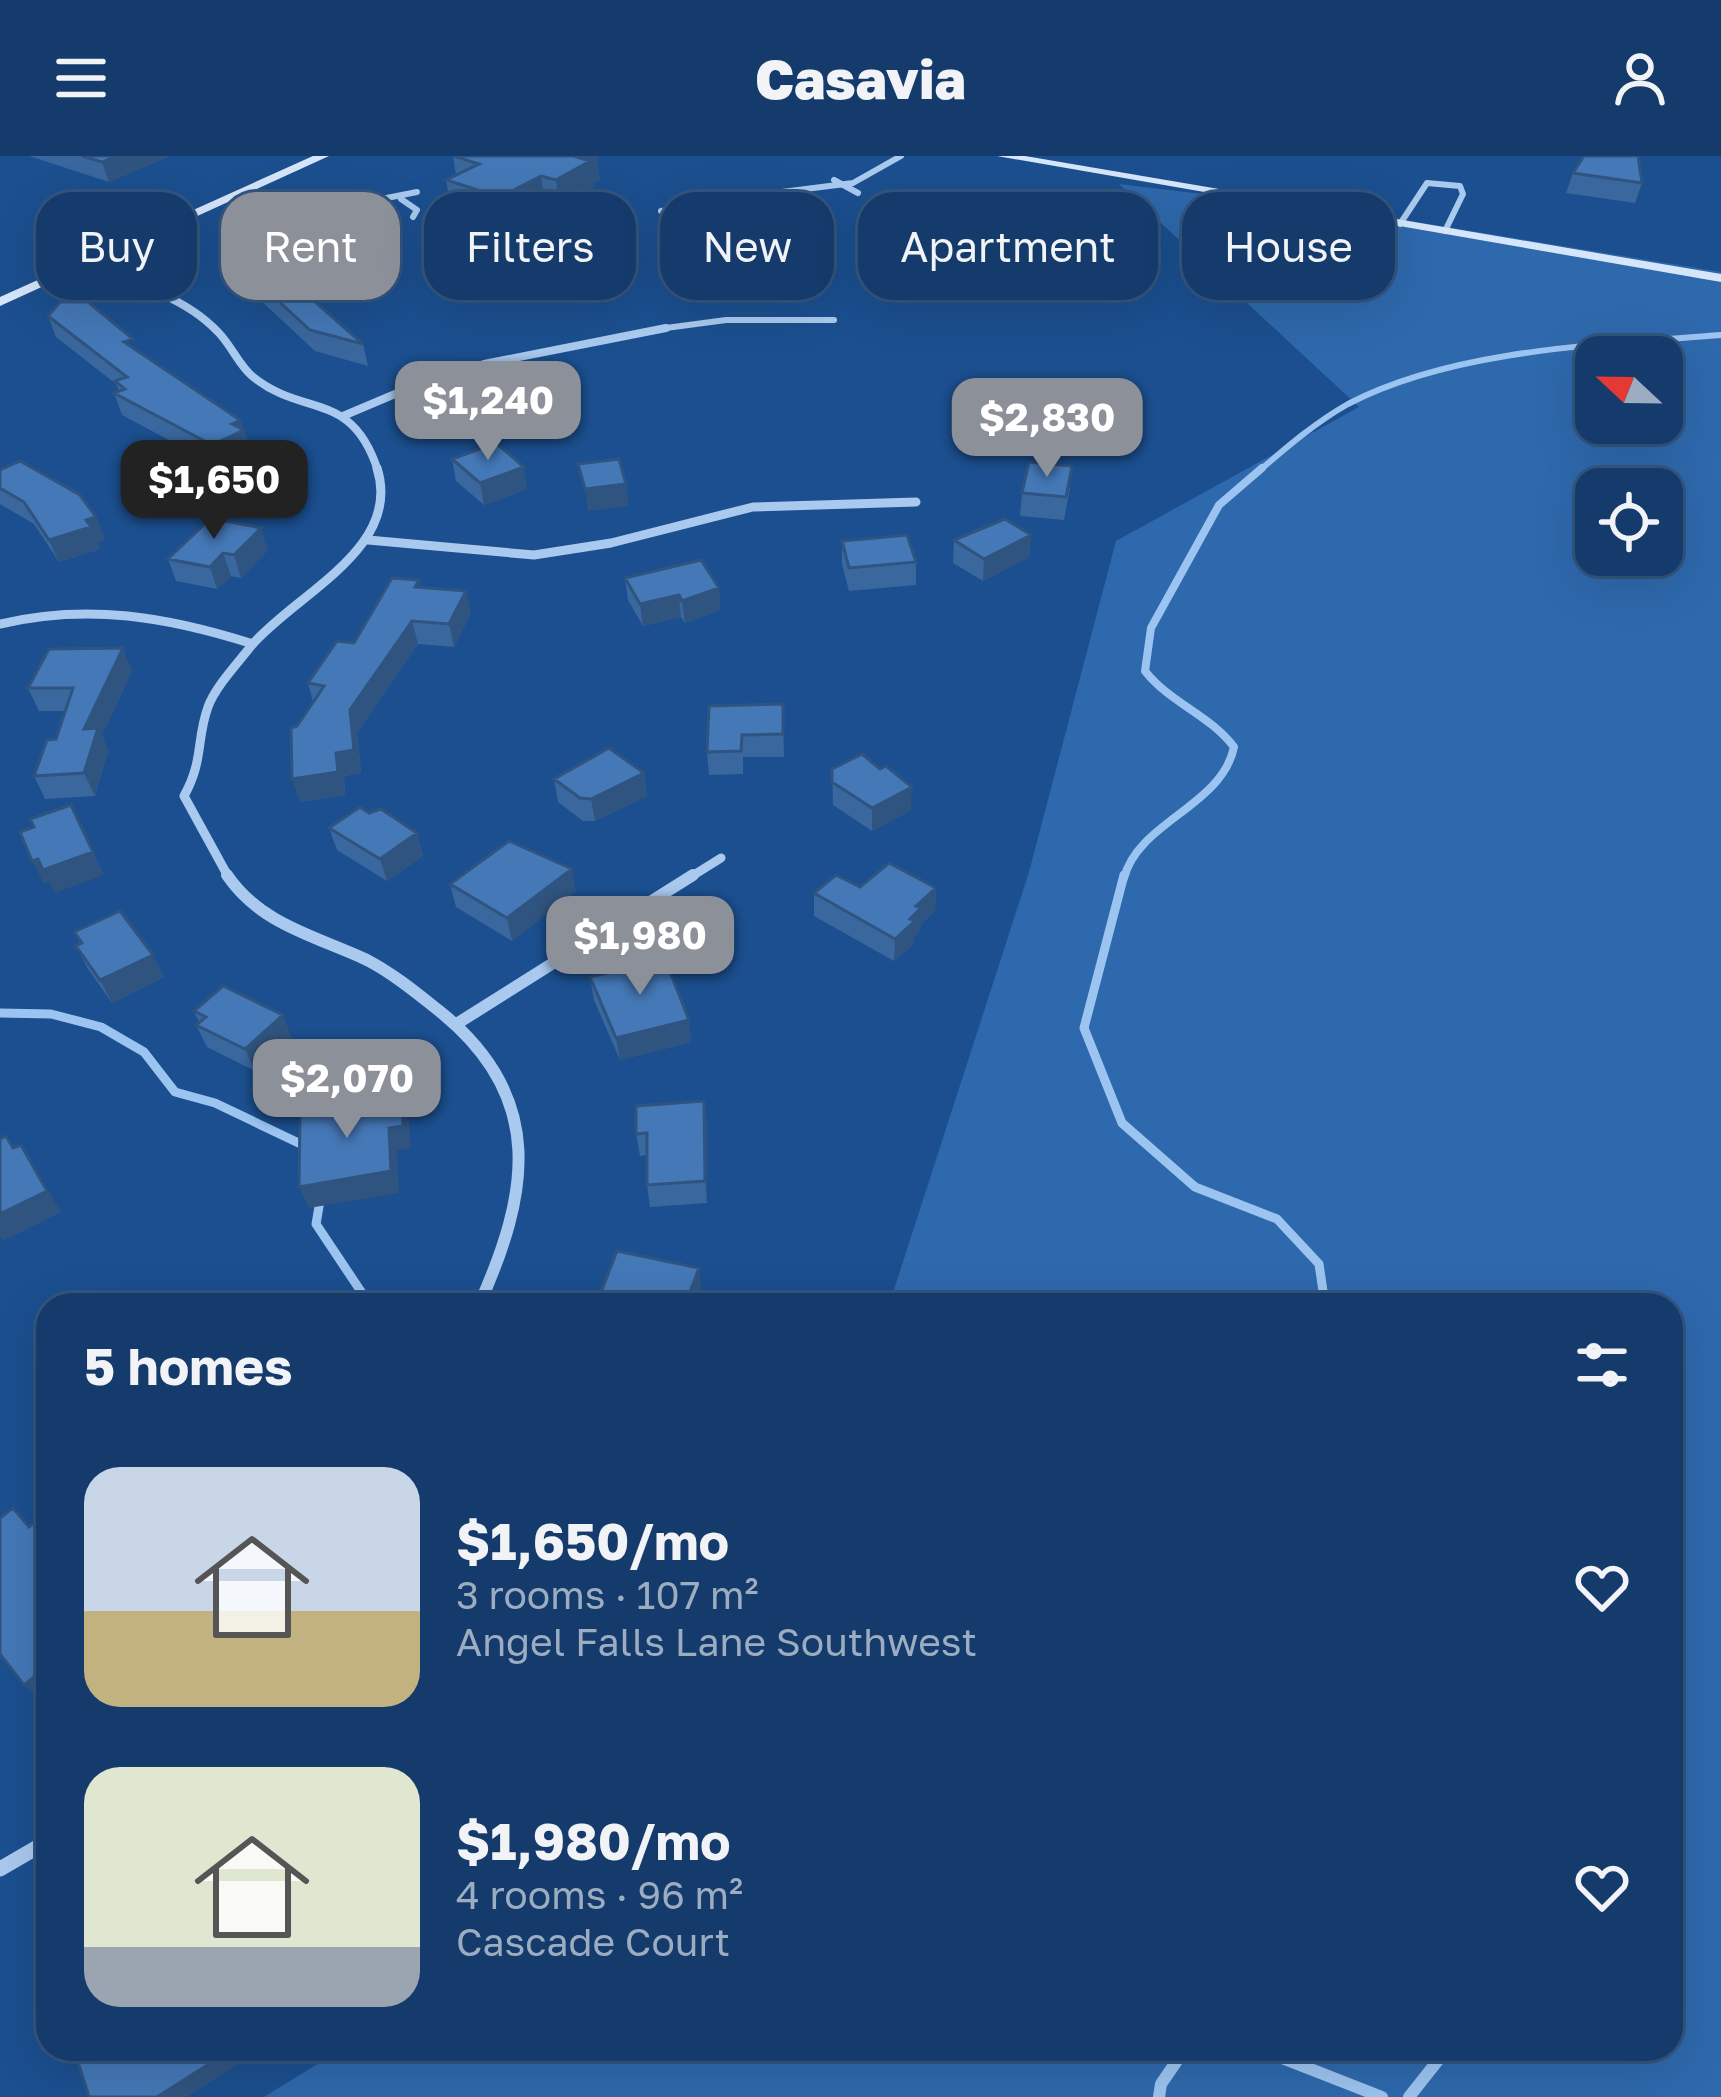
<!DOCTYPE html>
<html lang="en">
<head>
<meta charset="utf-8">
<style>
	:root { --surface:#143b6b; --page:#214673; --text:#f1f3f6; --muted:#9dadc1; --line:#33557e; --accent:#8c9099 }
	body { margin:0; font-family:"Golos Text",sans-serif; background:var(--page); color:var(--text); height:100vh; display:flex; flex-direction:column; font-size:45px; white-space:nowrap }
	* { box-sizing:border-box; margin:0 }
	p { font-size:39px; color:var(--muted) }
	.icon { flex:none; width:66px; height:66px; fill:none; stroke:currentColor; stroke-width:2; stroke-linecap:round; stroke-linejoin:round }
	.map { position:relative; flex:1; overflow:hidden }
	.drawer { position:absolute; left:36px; top:1137px; width:1647px; height:768px; display:flex; flex-direction:column; background:var(--surface); border-radius:36px; box-shadow:0 12px 48px #0002,0 0 0 3px var(--line) }
	.drawer>* { flex:none }
	.top-card { position:absolute; left:36px; top:36px; width:1650px; height:108px; display:flex; gap:24px }
	.needle { width:78px; rotate:292deg }
	.tools { position:absolute; left:1575px; top:180px; display:grid; gap:24px }
	.tools a { display:grid; place-items:center; width:108px; height:108px; border-radius:24px; background:var(--surface); box-shadow:0 12px 48px #0002,0 0 0 3px var(--line); font-size:60px }
	.price { position:absolute; translate:-50% -102px; padding:0 27px; border-radius:24px; background:var(--accent); color:#fff; font-size:39px; line-height:78px; filter:drop-shadow(0 3px 6px #0008) }
	.price::after { content:''; position:absolute; left:50%; top:72px; width:36px; height:27px; margin-left:-18px; background:inherit; clip-path:polygon(0 0,100% 0,50% 100%) }
	.price.active { background:#222; color:#fff }
	ul { padding:0; list-style:none }
	li { display:flex; align-items:center; gap:36px; height:300px; padding:0 48px }
	li span { display:grid; place-items:center; flex:none; width:336px; height:240px; border-radius:36px; color:#555 }
	li>.icon { margin-inline-start:auto }
	span .icon { width:144px; height:144px; fill:#fffc; stroke-width:1 }
	li b { font-size:51px }
	h2 { display:flex; justify-content:space-between; align-items:center; height:144px; padding:0 48px; font-size:51px }
	.pill { padding:0 42px; border-radius:36px; background:var(--surface); box-shadow:0 12px 48px #0002,0 0 0 3px var(--line); font-size:42px; line-height:108px }
	.pill.active { background:var(--accent); color:#fff }
	header { display:flex; justify-content:space-between; align-items:center; height:156px; padding:0 48px; background:var(--surface); font-size:54px; font-weight:800 }
	.map>svg:first-child { display:block }
</style>
</head>
<body>
<header><svg class="icon" aria-label="menu" viewBox="0 0 24 24"><path d="M4 6h16M4 12h16M4 18h16"/></svg>Casavia<svg class="icon" aria-label="person" viewBox="0 0 24 24"><circle cx="12" cy="8" r="4"/><path d="M4 21q1-7 8-7t8 7"/></svg></header>
<div class="map">
<svg width="1721" height="1941" viewBox="0 0 1721 1941">
	<rect width="100%" height="100%" fill="#1b4f8f"/>
	<!-- green -->
	<path fill="#2e69ad" fill-rule="evenodd" d="M1119 28 1368 58 1721 116V1941H264L342 1893H1671V1149H889L1029 716 1116 385 1359 251ZM1596 201H1662V267H1596ZM1596 333H1662V399H1596Z"/>
	<g fill="none" stroke-linecap="round" stroke-linejoin="round">
		<!-- stream-far3 -->
		<path stroke="#9cc4f0" stroke-width="6" d="M1259 315C1287 291 1316 266 1348 248 1453 193 1605 188 1721 179"/>
		<!-- stream-far2 -->
		<path stroke="#9cc4f0" stroke-width="8" d="M1124 722C1138 666 1222 650 1234 591 1210 559 1170 547 1145 515L1151 472 1219 349 1262 312"/>
		<!-- stream-far1 -->
		<path stroke="#9cc4f0" stroke-width="9" d="M1124 719 1084 872 1122 967 1195 1031 1277 1063 1319 1108 1325 1149
			M0 857 51 858 101 871 144 896 175 936 215 947 307 991
			M321 1039 316 1068 370 1149"/>
		<!-- stream -->
		<path stroke="#9cc4f0" stroke-width="12" d="M1259 1893 1382 1941
			M1159 1941 1161 1928 1185 1893
			M1409 1941 1447 1893"/>
		<!-- lane -->
		<path stroke="#a9c9ee" stroke-width="6" d="M834 24 858 37
			M758 39 853 27 901 0
			M401 43 417 54 413 61
			M354 47 347 42 360 36
			M661 55 693 50
			M1019 64 1032 48
			M1400 68 1427 27 1460 30 1463 38 1445 75
			M322 70 320 59 331 53 417 36
			M573 78 598 68
			M666 172 726 164H834"/>
		<!-- street-far3 -->
		<path stroke="#a9c9ee" stroke-width="8" d="M78 111C128 126 181 137 218 176 231 189 239 209 252 220 303 262 352 233 378 315
			M343 260 433 222 484 208 666 172"/>
		<!-- street-far2 -->
		<path stroke="#a9c9ee" stroke-width="9" d="M368 384 534 399 611 387 753 351 916 346
			M0 468C88 447 168 461 253 488
			M229 722 184 640C204 604 196 584 208 551 215 531 238 507 251 490 295 438 403 393 377 312
			M689 722 721 702"/>
		<!-- street-far1 -->
		<path stroke="#a9c9ee" stroke-width="12" d="M227 719C261 769 316 780 367 804 394 818 419 839 443 858 546 943 529 1038 479 1149
			M458 867 693 719"/>
		<!-- street -->
		<path stroke="#a9c9ee" stroke-width="15" d="M0 1713 48 1685"/>
		<!-- secondary -->
		<path fill="#d6e6fa" fill-rule="evenodd" d="M313 0H329L0 150V141Z
			M997 0H1025L1721 118V126Z"/>
	</g>
	<!-- wall -->
	<path fill="#3a679d" d="M29 0H170L109 26Z
		M453 0 600 24 593 27 595 44 561 64 547 60 506 81 453 63 446 24 456 19Z
		M1573 17 1642 27 1635 47 1566 37Z
		M239 109 363 188 368 210 315 195 245 130Z
		M48 160 137 194 240 264 251 296 219 311 122 259 114 237 119 235 116 228 56 181Z
		M479 223 483 244 479 274 432 276 428 254Z
		M452 303 527 333 484 349 456 325Z
		M0 314 96 361 105 384 97 386 100 393 59 406 34 368 0 348Z
		M295 323 291 353 258 356 251 334Z
		M1070 332 1064 364 1020 360 1022 337Z
		M1031 379 1029 401 983 425 953 407 954 384Z
		M842 385 916 406V429L849 435 842 408Z
		M268 394 241 422 231 420 217 433 176 425 168 403Z
		M625 422 719 432 720 454 685 467 681 461 643 470 628 444Z
		M421 431 471 457 454 491 418 488 357 577 361 617 344 620 345 639 300 646 297 570 313 546 308 527Z
		M132 515 102 579 108 595 95 640 45 643 34 620 56 583 66 555H39L28 532Z
		M783 548 784 601H743V618L709 619 707 596Z
		M832 613H880L911 654 872 675 833 649Z
		M644 617 647 640 595 665H583L558 646 554 623Z
		M329 672 417 677 423 700 387 725 337 694Z
		M450 728 576 735 512 785 456 751Z
		M860 731 936 732 935 755 921 768 920 775 914 781V788L894 805 814 760V737Z
		M74 776 164 821 112 847 88 813 76 790 80 788Z
		M590 821 689 864 691 886 620 904 594 844Z
		M194 855 292 882 255 915 207 891 196 869 199 866Z
		M707 967V1047L650 1051 647 1029V999L640 1000 636 978Z"/>
	<!-- shaded-wall -->
	<path fill="#305480" d="M118 0H170L109 26 102 6Z
		M566 0H597L600 24 593 27 595 44 561 64 556 24Z
		M541 20 547 60 506 81 500 41Z
		M479 223 483 244 479 274 475 252Z
		M240 264 251 296 219 311 212 289 232 268Z
		M288 301 295 323 291 353 285 331Z
		M524 311 527 333 484 349 480 327Z
		M626 328 629 350 588 355 585 333Z
		M96 361 105 384 97 386 100 393 59 406 49 384 86 364Z
		M261 372 268 394 241 422 234 399Z
		M1031 379 1029 401 983 425 984 403Z
		M223 397 231 420 217 433 210 411Z
		M719 432 720 454 685 467 682 445Z
		M466 435 471 457 454 491 449 468Z
		M679 439 681 461 643 470 640 448Z
		M412 465 418 488 357 577 361 617 344 620 345 639 300 646 292 623 350 554Z
		M123 492 132 515 102 579 108 595 95 640 84 617V573Z
		M644 617 647 640 595 665 591 643Z
		M912 631 911 654 872 675V652Z
		M71 649 104 719 55 737 49 726 44 728 32 705Z
		M417 677 423 700 387 725 380 703Z
		M572 713 576 735 512 785 507 762Z
		M936 732 935 755 921 768 920 775 914 781V788L894 805 895 783 916 750Z
		M153 799 164 821 112 847 100 824Z
		M283 859 292 882 255 915 245 893Z
		M689 864 691 886 620 904 616 882Z
		M402 941 409 963 411 992 397 994 399 1037 309 1052 299 1031 389 972Z
		M704 945 707 967V1047L705 1025Z
		M21 989 61 1056 3 1085 0 1080V1058Z
		M699 1112 701 1133 695 1149H685Z
		M48 1510V1540L42 1545 24 1529Z
		M230 1893H242L246 1903 187 1941H157Z"/>
	<!-- building -->
	<path fill="#4478b7" stroke="#305480" stroke-width="3" d="M82 0H118L102 6Z
		M454 0H574L590 5 556 24 541 20 500 41 446 24 479 8Z
		M1584 0H1638L1642 27 1573 17Z
		M254 92 363 188 310 174 239 109Z
		M60 146H88L133 183 124 186 240 264 232 268 244 274 212 289 114 237 125 233 115 225 127 221 48 160Z
		M479 223 475 252 428 254 432 228Z
		M496 287 524 311 480 327 452 303Z
		M288 301 285 331 251 334 256 303Z
		M619 303 626 328 585 333 578 308Z
		M20 305 80 339 96 361 86 364 91 371 49 384 24 346 0 332V314Z
		M1029 306 1072 310 1066 341 1022 337Z
		M211 362 261 372 234 399 223 397 210 411 168 403Z
		M1005 363 1031 379 984 403 954 384Z
		M907 379 916 406 849 412 842 385Z
		M701 404 719 432 682 445 679 439 640 448 625 422Z
		M392 422 419 424 415 431 466 435 449 468 412 465 350 554 354 594 336 597 338 616 292 623 291 572 297 570 324 530 308 527 337 485 354 487Z
		M123 492 84 573 98 572 84 617 34 620 47 584 56 583 73 532H28L49 493Z
		M783 548V578L742 579 741 595 707 596 709 550Z
		M609 592 644 617 591 643 580 642 554 623Z
		M862 598 880 613 886 610 912 631 872 652 832 626V613Z
		M71 649 93 696 43 714 38 703 32 705 20 676 34 671 30 663Z
		M360 651 369 657 381 653 417 677 380 703 329 672Z
		M509 685 572 713 507 762 450 728Z
		M889 707 936 732 916 750 921 752 910 763 915 765 895 783 814 737 836 719 860 731Z
		M120 755 153 799 100 824 76 790 82 787 74 776Z
		M665 803 689 864 616 882 590 821Z
		M223 830 283 859 245 893 196 869 206 861 194 855Z
		M402 941 403 970 389 972 391 1015 299 1031 300 958Z
		M704 945 705 1025 647 1029V977L636 978V950Z
		M6 980 13 992 21 989 47 1035 0 1058V983Z
		M617 1095 699 1112 685 1149H596Z
		M13 1352 29 1371 48 1357V1510L24 1529 0 1498V1362Z
		M74 1893H230L231 1894 157 1941H89Z"/>
</svg>
<div class="tools">
<a><svg class="needle" viewBox="-14 -14 28 28"><path d="M0-13l5 13h-10z" fill="#e53935"/><path d="M0 13l5-13h-10z" fill="#9dadc1"/></svg></a>
<a><svg class="icon" aria-label="locate" viewBox="0 0 24 24"><circle cx="12" cy="12" r="6"/><path d="M12 2v4M12 18v4M2 12h4M18 12h4"/></svg></a>
</div>
<b class="price" style="left:488px;top:307px">$1,240</b>
<b class="price" style="left:1047px;top:324px">$2,830</b>
<b class="price active" style="left:214px;top:386px">$1,650</b>
<b class="price" style="left:640px;top:842px">$1,980</b>
<b class="price" style="left:347px;top:985px">$2,070</b>
<div class="top-card">
<a class="pill">Buy</a>
<a class="pill active">Rent</a>
<a class="pill">Filters</a>
<a class="pill">New</a>
<a class="pill">Apartment</a>
<a class="pill">House</a>
</div>
<section class="drawer">
<h2>5 homes<svg class="icon" aria-label="filters" viewBox="0 0 24 24"><path d="M4 7h16M4 17h16"/><circle cx="9" cy="7" r="2"/><circle cx="15" cy="17" r="2"/></svg></h2>
<ul>
<li><span style="background:linear-gradient(#c9d6e8 60%,#c2b280 0)"><svg class="icon" aria-label="home" viewBox="0 0 24 24"><path d="M3 11l9-7 9 7M6 9v11h12V9"/></svg></span><div><b>$1,650/mo</b><p>3 rooms · 107 m²</p><p>Angel Falls Lane Southwest</p></div><svg class="icon" aria-label="heart" viewBox="0 0 24 24"><path d="M12 20l-8-8c-3-5 5-10 8-4 3-6 11-1 8 4z"/></svg></li>
<li><span style="background:linear-gradient(#dfe7d0 75%,#9aa5b1 0)"><svg class="icon" aria-label="home" viewBox="0 0 24 24"><path d="M3 11l9-7 9 7M6 9v11h12V9"/></svg></span><div><b>$1,980/mo</b><p>4 rooms · 96 m²</p><p>Cascade Court</p></div><svg class="icon" aria-label="heart" viewBox="0 0 24 24"><path d="M12 20l-8-8c-3-5 5-10 8-4 3-6 11-1 8 4z"/></svg></li>
</ul>
</section>
</div>
</body>
</html>
